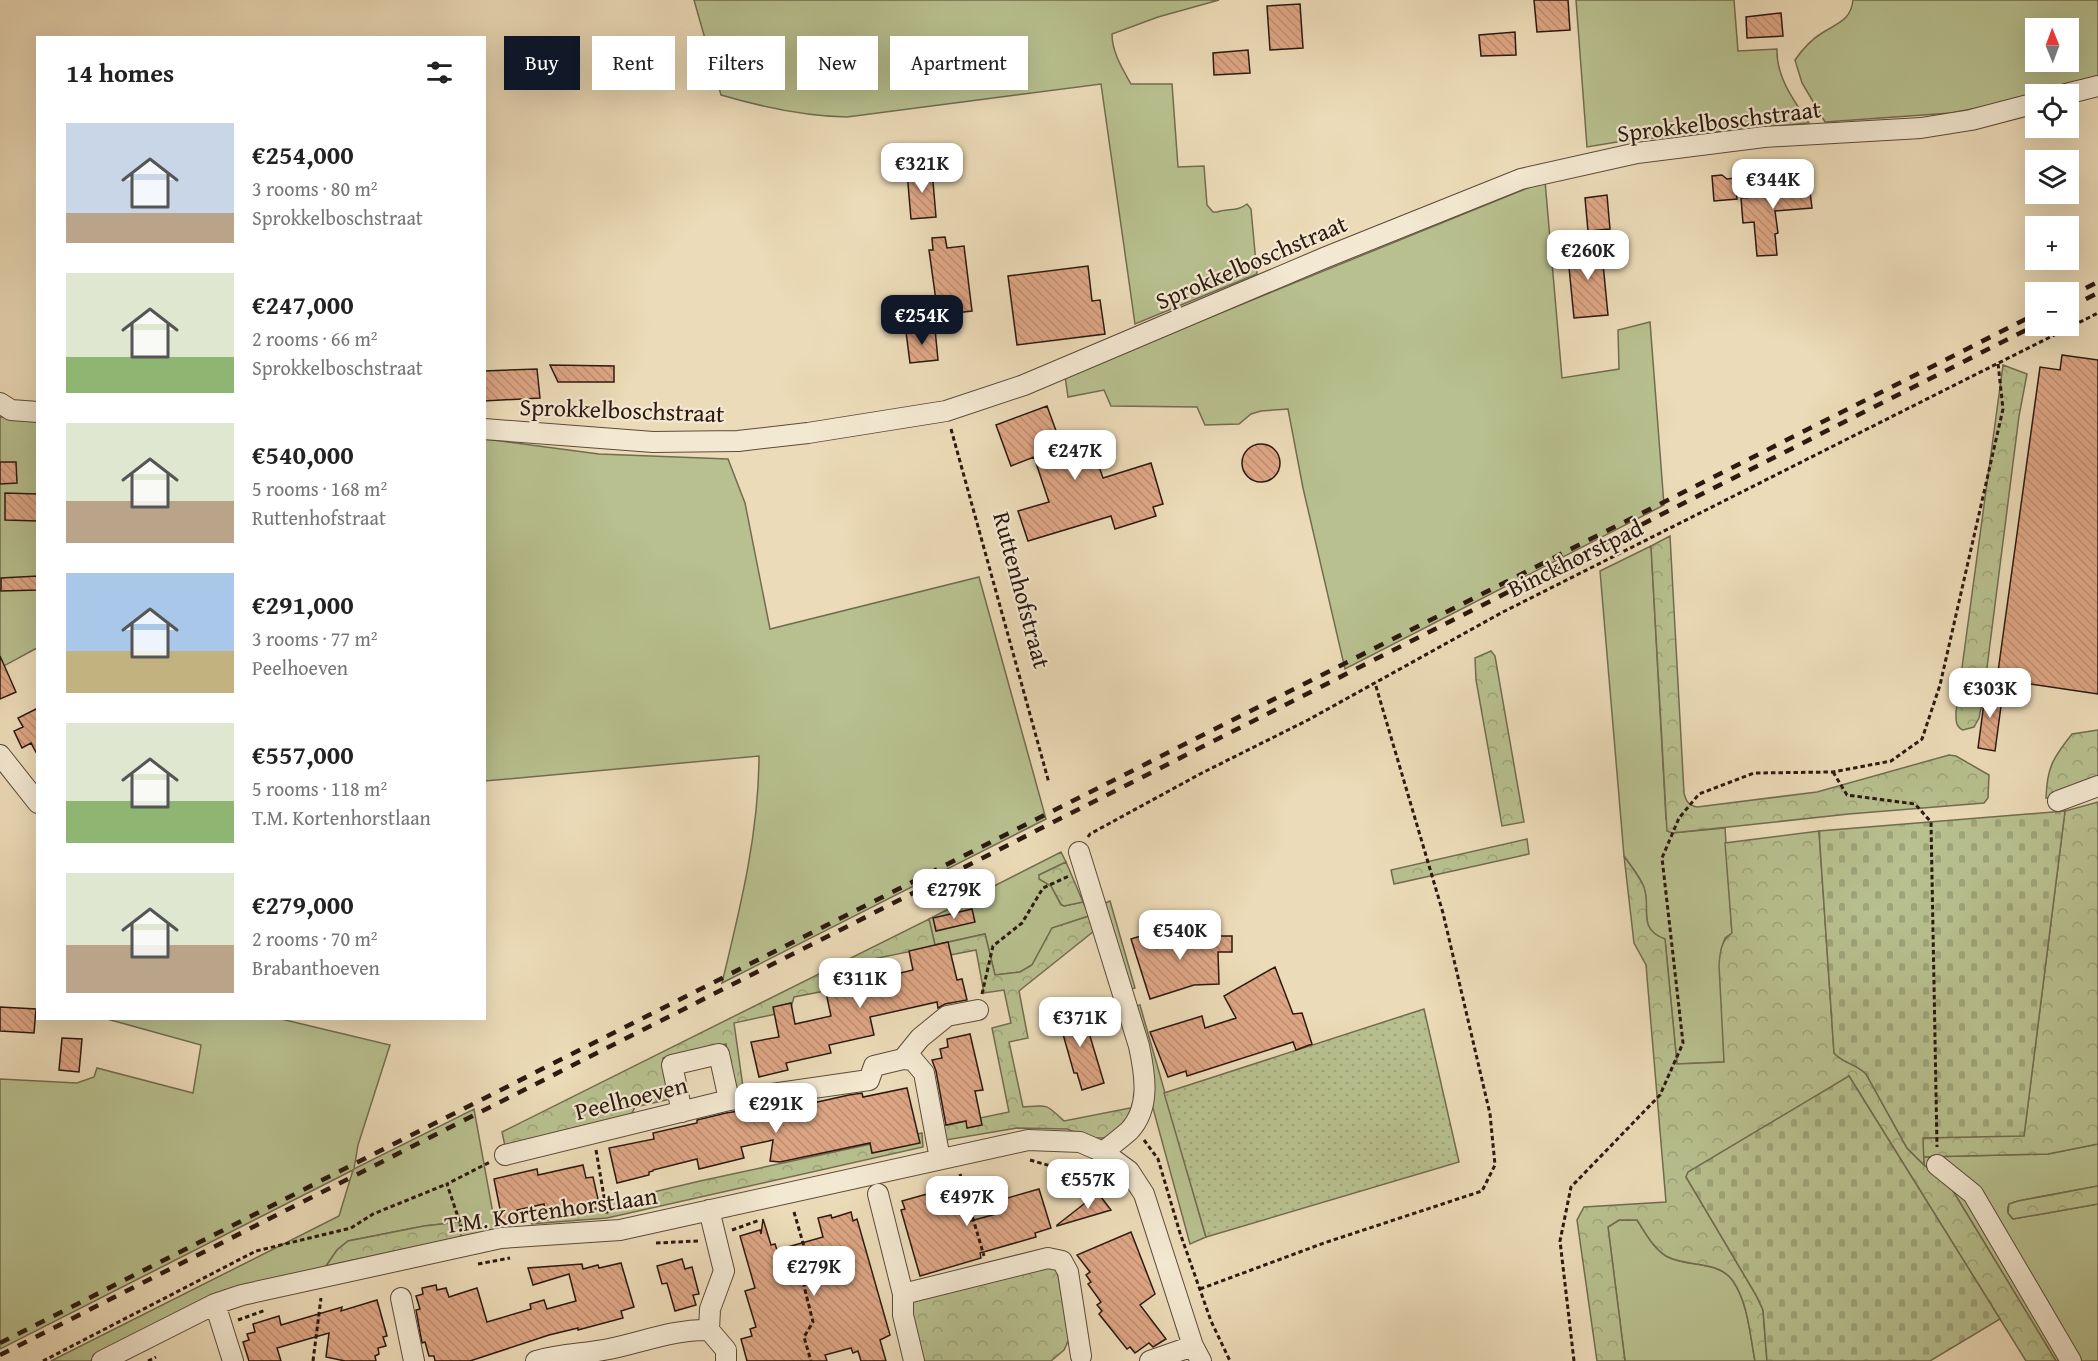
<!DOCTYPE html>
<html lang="en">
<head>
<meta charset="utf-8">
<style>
	:root { --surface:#fff; --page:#f2f2f2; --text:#222; --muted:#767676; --accent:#111827 }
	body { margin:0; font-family:"Gentium Book Plus",serif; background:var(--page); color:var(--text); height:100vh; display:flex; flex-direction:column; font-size:22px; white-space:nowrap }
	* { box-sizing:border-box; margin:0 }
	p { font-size:20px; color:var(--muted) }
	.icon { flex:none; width:33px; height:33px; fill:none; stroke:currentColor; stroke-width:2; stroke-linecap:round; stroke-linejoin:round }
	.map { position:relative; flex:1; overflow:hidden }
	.sheet { position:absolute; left:36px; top:36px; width:450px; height:984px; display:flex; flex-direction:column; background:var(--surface); border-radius:0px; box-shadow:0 6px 24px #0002 }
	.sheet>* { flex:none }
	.top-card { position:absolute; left:504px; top:36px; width:570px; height:54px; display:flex; gap:12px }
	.needle { width:39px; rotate:359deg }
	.tools { position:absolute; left:2025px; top:18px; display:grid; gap:12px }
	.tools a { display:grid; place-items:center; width:54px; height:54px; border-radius:0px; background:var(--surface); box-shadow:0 6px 24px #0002; font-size:30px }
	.price { position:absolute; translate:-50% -51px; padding:0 14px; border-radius:12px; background:#fff; color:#222; font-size:20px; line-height:39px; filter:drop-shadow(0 2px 3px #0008) }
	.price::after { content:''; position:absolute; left:50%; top:36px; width:18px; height:14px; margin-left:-9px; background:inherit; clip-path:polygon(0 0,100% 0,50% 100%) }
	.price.selected { background:var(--accent); color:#fff }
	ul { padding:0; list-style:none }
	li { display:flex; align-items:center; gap:18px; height:150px; padding:0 30px }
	li span { display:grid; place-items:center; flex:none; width:168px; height:120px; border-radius:0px; color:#555 }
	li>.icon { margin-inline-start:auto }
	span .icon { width:72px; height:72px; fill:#fffc; stroke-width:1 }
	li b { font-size:26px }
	h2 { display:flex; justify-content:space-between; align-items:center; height:72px; padding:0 30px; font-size:26px }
	.tag { padding:0 21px; border-radius:0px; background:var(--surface); box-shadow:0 6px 24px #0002; font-size:21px; line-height:54px }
	.tag.selected { background:var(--accent); color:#fff }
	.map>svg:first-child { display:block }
</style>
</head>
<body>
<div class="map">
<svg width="2098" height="1361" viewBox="0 0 2098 1361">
	<defs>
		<pattern id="forest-crowns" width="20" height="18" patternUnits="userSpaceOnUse" patternTransform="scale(1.5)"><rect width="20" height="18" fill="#b8c08f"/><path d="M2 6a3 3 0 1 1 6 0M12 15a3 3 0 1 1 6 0" fill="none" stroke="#9ea47a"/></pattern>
		<pattern id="cemetery-stones" width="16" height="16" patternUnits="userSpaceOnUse" patternTransform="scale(1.5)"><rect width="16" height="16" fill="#b8c08f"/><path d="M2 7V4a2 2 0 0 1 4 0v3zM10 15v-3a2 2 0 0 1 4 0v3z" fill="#9ea47a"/></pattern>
		<pattern id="garden-dots" width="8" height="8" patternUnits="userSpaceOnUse" patternTransform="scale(1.5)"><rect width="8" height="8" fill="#b8c08f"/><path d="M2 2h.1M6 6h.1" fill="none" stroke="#9ea47a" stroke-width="1.8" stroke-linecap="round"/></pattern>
		<pattern id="building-back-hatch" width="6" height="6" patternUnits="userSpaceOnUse" patternTransform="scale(1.5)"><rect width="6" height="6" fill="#dea685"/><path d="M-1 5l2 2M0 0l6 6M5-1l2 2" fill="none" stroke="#bf8e72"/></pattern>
	</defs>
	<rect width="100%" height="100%" fill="#ecdbb8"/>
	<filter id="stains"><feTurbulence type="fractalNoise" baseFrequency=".00333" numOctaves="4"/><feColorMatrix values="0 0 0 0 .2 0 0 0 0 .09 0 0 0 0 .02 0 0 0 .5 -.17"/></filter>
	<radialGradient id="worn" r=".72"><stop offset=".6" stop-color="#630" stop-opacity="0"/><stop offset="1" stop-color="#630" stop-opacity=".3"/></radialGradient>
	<!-- grass -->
	<path fill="#b8c08f" stroke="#726c50" stroke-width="1.5" fill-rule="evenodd" d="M694 0H1219L1158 17 1112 34C1112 52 1122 68 1131 84H1172L1178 167 1204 166 1207 205 1213 212H1217C1228 208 1237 212 1247 204L1251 209 1257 274 1135 324 1101 84 847 117C804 116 762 107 721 95Z
		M1576 0H1734L1738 51 1777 49C1776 77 1794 101 1809 123L1623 141 1587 147Z
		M1853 0H2098V77L1988 106 1951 113 1825 122 1802 83 1795 60C1802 50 1812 39 1822 33 1838 23 1851 20 1853 0ZM2036 28H2068V62H2036Z
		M1545 181 1562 378 1619 369 1618 330 1650 322 1664 505 1345 669 1303 488 1288 409 1261 411 1251 414 1239 424 1205 425 1197 407 1111 406 1104 390 1068 397 1065 376Z
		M38 416 37 648 0 668V417Z
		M485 439 599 454 728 459 745 503 770 629 979 577 1046 819 722 983C740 909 759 833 759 756L485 781Z
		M1651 546 1666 819 1672 833 1725 828 1732 933 1725 938 1721 950 1724 1062 1677 1064 1665 940C1637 928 1651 910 1644 888 1641 877 1630 865 1624 856L1600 571Z
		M1061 852 1066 862 1039 875 1051 886 1061 905 1064 906 1083 902 1089 916 1052 928 1032 965 1020 972 995 975 985 934 935 945 929 919Z
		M1110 901 1135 988 1122 991 1100 905Z
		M1140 1005 1206 1237 1190 1244 1126 1009Z
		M107 1019H281L390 1045 358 1145 354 1169 474 1109 496 1230 461 1237 459 1222 424 1226 348 1241 337 1250 326 1266 201 1305 90 1361H51L339 1216 353 1170 0 1349V1079L77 1083 94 1077 97 1068 193 1093 201 1045Z
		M2098 1144V1186L2018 1201 2009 1204C2006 1211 2008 1214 2013 1219L2098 1204V1361H2056L1947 1181 1924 1165 1923 1157 2048 1154Z
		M1619 1220H1637C1645 1232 1653 1248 1666 1256 1687 1268 1717 1259 1733 1281 1748 1303 1750 1335 1755 1361H1625L1608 1227Z"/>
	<!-- forest -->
	<path fill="url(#forest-crowns)" stroke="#726c50" stroke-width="1.5" d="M2003 365 2027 374 2019 416 1983 699 1979 718 1974 727 1963 730C1955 726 1956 720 1956 712Z
		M1670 536 1684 793C1686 801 1688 805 1697 807L1817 792 1949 755 1956 756 1989 775 1988 798 1984 803 1849 814 1672 833 1667 831 1651 546Z
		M1491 651 1495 656 1524 822 1502 826 1476 680 1475 658Z
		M2098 730V782L2077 793 2046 798C2047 767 2053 758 2072 734Z
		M2098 802V1144L2048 1154 1923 1157 1922 1138 2024 1135 2065 811Z
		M1819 831 1834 1053C1844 1064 1855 1063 1866 1074L1907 1148 1924 1165 1947 1181 2056 1361H2026L1849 1076 1686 1177 1756 1295 1763 1310 1767 1361H1755C1750 1335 1748 1303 1733 1281 1717 1259 1687 1268 1666 1256 1653 1248 1645 1232 1637 1220H1619L1608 1227 1625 1361H1597L1577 1220 1584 1207 1666 1202 1646 965 1634 943 1624 856C1630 865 1638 875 1643 885 1653 906 1635 928 1665 939L1677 1064 1724 1062 1719 965C1720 952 1721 941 1732 933L1725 843Z
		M1527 839 1529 854 1394 884 1391 870Z
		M1066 862 1083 902 1064 906 1061 904 1051 886 1039 879V875Z
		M1089 916 1094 931 1019 991 1028 1038 1009 1042 1023 1107C1048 1105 1045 1103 1064 1121L1130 1108 1135 1111 1120 1134 1103 1138H1090L1067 1129 1017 1128 946 1140 937 1127 1009 1112 992 1028 1011 1023 1004 990 984 993 976 950 920 961 917 950 853 963 856 985 794 997 790 1011 734 1023 743 1087 734 1089 726 1044 663 1058 671 1099 635 1107 631 1115 573 1128 571 1135 506 1151 502 1132 929 919 935 945 985 934 995 975 1020 972 1032 965 1052 928Z
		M922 1133 923 1147 607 1218 531 1224 565 1213 700 1181Z
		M2098 1186V1204L2013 1219 2008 1213 2009 1204 2018 1201Z
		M459 1222 461 1237 326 1266 337 1250 348 1241 424 1226Z
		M1056 1265 1070 1337 1064 1350 1051 1361H921L909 1312V1291Z"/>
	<!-- cemetery -->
	<path fill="url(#cemetery-stones)" stroke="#726c50" stroke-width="1.5" d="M2065 811 2024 1136 1923 1138 1924 1165 1907 1148 1866 1074C1855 1063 1844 1064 1834 1053L1819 831Z
		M1849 1076 2000 1319 1930 1361H1767L1763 1310 1756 1295 1686 1177 1688 1172Z"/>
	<!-- garden -->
	<path fill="url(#garden-dots)" stroke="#726c50" stroke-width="1.5" d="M1424 1009 1459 1162 1206 1237 1164 1093Z"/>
	<!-- building -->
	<path fill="url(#building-back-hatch)" stroke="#2c1910" stroke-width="1.5" d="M1534 0H1568L1570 30 1537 32Z
		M1300 4 1303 48 1270 50 1267 6Z
		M1781 13 1783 36 1747 38 1746 17Z
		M1515 32 1516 55 1481 56 1479 35Z
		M1248 50 1250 73 1214 75 1213 53Z
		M932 170 936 217 911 219 907 172Z
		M1795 172 1797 193 1810 192 1812 208 1775 211 1778 233 1775 234 1777 255 1757 256 1754 222 1743 223 1741 198 1773 196 1771 174Z
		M1722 175 1727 179 1735 178 1737 199 1714 201 1712 176Z
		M1607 195 1610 229 1588 231 1585 198Z
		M945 237 947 248 964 246 972 311 938 315 929 250H933L932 238Z
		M1601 243 1608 315 1574 318 1567 247Z
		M1088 266 1092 301 1100 300 1105 334 1017 345 1008 276Z
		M935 329 938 360 910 363 906 332Z
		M2062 355 2098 360V694L1997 679 2040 367 2060 370Z
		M550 365 614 366V382H558Z
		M537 369 540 398 484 401V371Z
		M1047 406 1066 458 1093 449 1103 478 1151 463 1163 504 1153 507 1156 516 1115 529 1111 516 1028 541 1018 511 1049 502 1034 457 1011 466 996 425Z
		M1242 463a19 19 0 1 1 38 0a19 19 0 1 1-38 0Z
		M0 462H16L17 483 0 484Z
		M5 493 38 494V521L5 520Z
		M38 576V590L1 591V578Z
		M0 656 16 692 0 699Z
		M1986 688 2003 691 1995 751 1978 748Z
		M38 708V756L31 743 22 748 14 731 23 727 18 718Z
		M972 909 975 922 936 931 933 918Z
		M1217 925 1218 936H1232V952H1218L1219 984 1194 985 1150 999 1131 939 1157 931 1159 940 1174 935 1177 946 1203 938V926Z
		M948 942 957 980 962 979 967 1000 945 1004 938 1008 937 1002 870 1017 874 1035 829 1045 831 1053 786 1063 788 1070 759 1077 751 1042 779 1037 773 1007 791 1003 795 1024 831 1016 825 988 883 974 884 977 913 970 909 951Z
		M1275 967 1293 1014 1302 1013 1312 1044 1296 1050 1293 1042 1187 1076 1186 1071 1168 1077 1150 1032 1202 1016 1205 1028 1236 1018 1224 996Z
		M1081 1006 1104 1083 1082 1090 1077 1073H1074L1057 1013Z
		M0 1007 36 1009 34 1033 0 1031Z
		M970 1034 983 1090 975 1091 982 1125 967 1128 966 1121 946 1125 936 1071 932 1060 942 1058 940 1049 948 1047 947 1039Z
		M62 1038 82 1039 79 1072 59 1070Z
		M907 1088 920 1143 872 1153 870 1143 780 1162 770 1161 773 1140 741 1147 744 1158 699 1169 697 1159 653 1170V1171L649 1172V1175L617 1183 609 1148 654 1139 653 1133 697 1123V1120L726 1113 771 1106 772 1112 849 1095 862 1093 863 1097Z
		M583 1165 586 1178 593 1177 600 1208 547 1220 544 1204 517 1210 519 1221 503 1224 494 1179 537 1169 538 1175Z
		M959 1185 970 1221 1000 1213 997 1201 1039 1189 1051 1228 1035 1233 1036 1237 980 1253 981 1258 920 1276 901 1210 905 1209 902 1201Z
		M1098 1193 1111 1210 1057 1226V1225Z
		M851 1212 853 1221 857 1219 890 1335 880 1340 886 1361H861L858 1351 853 1353 851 1348 825 1355 827 1361H747L741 1339 752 1336 750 1329 756 1327 745 1291 755 1288 740 1236 760 1230 761 1234 763 1219 771 1245 775 1244 777 1250 823 1237 818 1218 831 1215 832 1218Z
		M1131 1232 1155 1294 1140 1305 1166 1339 1153 1347 1149 1343 1135 1353 1130 1347 1127 1349 1099 1314 1102 1311 1097 1305 1101 1302 1088 1284 1091 1282 1086 1275 1090 1272 1077 1255Z
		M682 1259 685 1269 692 1267 699 1294 693 1295 696 1305 675 1311 667 1283 662 1284 657 1266Z
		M621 1263 634 1307 621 1311 623 1318 578 1330V1328L549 1335 470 1361H435L434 1356H429L425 1342 422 1343 416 1310 420 1309 416 1296 423 1294 422 1288 436 1285 437 1290 446 1288 449 1297 477 1288 487 1322 531 1309 530 1304 544 1300 547 1309 576 1301 569 1274 533 1285 528 1268 582 1264 583 1269 598 1265 599 1268Z
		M377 1300 387 1336 383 1337 386 1346 378 1348 379 1354 375 1356 376 1361H345L326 1357 329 1333 277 1348 281 1361H249L243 1342 249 1340 247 1334 255 1332 253 1324 279 1316 281 1325 342 1307 341 1311Z"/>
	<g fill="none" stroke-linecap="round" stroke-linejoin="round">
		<!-- minor casing -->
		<g stroke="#5c4a3a" stroke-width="22">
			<path id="minor" d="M2066 94 2098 86
				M0 403 11 410 38 412
				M484 429 653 442 738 441 808 433 946 411 1024 385 1324 258 1521 179 1637 153 1764 137 1921 128 1971 120 2036 103
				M0 755 38 803
				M2058 801 2098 786
				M1079 852 1139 1046C1145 1074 1151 1108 1129 1131 1121 1138 1112 1145 1103 1152
				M903 1059 913 1060 924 1073 940 1159
				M682 1112 672 1065 719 1054 729 1100
				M505 1155 729 1100 869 1080 874 1066 903 1059 920 1038 947 1016 978 1010
				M1937 1165 1973 1194 2071 1361
				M878 1194 903 1294V1315L914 1361
				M709 1210 724 1271 710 1309 709 1330 726 1350V1361
				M903 1294 1048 1258 1062 1261 1068 1272 1081 1356
				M401 1298 414 1361
				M215 1304 233 1361
				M102 1361 215 1304 242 1295 501 1238 620 1230 1028 1140 1080 1142 1103 1152 1129 1171 1144 1194 1193 1346 1201 1361
				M536 1361C560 1354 585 1354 609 1349 643 1342 675 1329 709 1330
				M1150 1361 1193 1346"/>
		</g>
		<!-- path -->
		<path stroke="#2c1910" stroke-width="3" stroke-dasharray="4.5 3" stroke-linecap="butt" d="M951 429 1049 783
			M1833 772 1847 795 1915 804 1931 822 1937 1147
			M1088 837 1090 834 1200 774 1308 720 1501 613 2098 313
			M982 994 993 946 1022 923 1043 888 1069 876
			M1144 1140 1158 1159 1180 1233 1211 1321 1230 1361
			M596 1150 607 1214
			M1030 1160 1075 1173 1085 1165
			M960 1174 984 1256
			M794 1212 812 1274 804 1286 813 1322 804 1337 811 1361
			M462 1229 447 1184 490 1162
			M732 1230 760 1220
			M656 1243 698 1241
			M478 1264 510 1258
			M1200 1289 1324 1243 1482 1191 1495 1165 1490 1114 1443 913 1375 683
			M238 1320 266 1310
			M43 1361 256 1251 351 1228 373 1214 447 1184
			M148 1361 156 1357
			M313 1361 321 1298
			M1574 1361 1560 1241 1571 1187 1660 1095 1683 1043 1662 858 1679 818 1699 794 1754 773 1833 772 1891 761 1922 739 1940 685 2003 409 1998 363"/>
		<!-- minor -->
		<use href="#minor" stroke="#f3e8d1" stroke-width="20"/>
		<!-- rail -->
		<path stroke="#2c1910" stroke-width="4.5" stroke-dasharray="10 10" stroke-linecap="butt" d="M2068 297 2098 282
			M2068 308 2098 293
			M0 1343 2036 314
			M0 1355 2036 325"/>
	</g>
	<g text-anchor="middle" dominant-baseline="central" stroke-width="4.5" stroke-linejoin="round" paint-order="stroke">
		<!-- street labels -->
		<g font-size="24" fill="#2c1910" stroke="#f3e8d1">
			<text transform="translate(1719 121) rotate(-7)">Sprokkelboschstraat</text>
			<text transform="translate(1251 262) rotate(-23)">Sprokkelboschstraat</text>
			<text transform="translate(622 410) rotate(2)">Sprokkelboschstraat</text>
			<text transform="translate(1575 558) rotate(-26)">Binckhorstpad</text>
			<text transform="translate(1022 590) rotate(75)">Ruttenhofstraat</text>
			<text transform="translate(631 1098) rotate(-14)">Peelhoeven</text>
			<text transform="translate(551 1210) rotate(-8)">T.M. Kortenhorstlaan</text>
		</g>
	</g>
	<rect width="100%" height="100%" filter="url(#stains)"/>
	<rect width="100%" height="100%" fill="url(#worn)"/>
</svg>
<div class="tools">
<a><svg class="needle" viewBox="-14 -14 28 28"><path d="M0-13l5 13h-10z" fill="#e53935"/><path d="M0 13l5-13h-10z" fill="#767676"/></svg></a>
<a><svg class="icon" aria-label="locate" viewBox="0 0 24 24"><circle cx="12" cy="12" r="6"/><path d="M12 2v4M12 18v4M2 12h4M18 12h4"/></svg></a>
<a><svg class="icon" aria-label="layers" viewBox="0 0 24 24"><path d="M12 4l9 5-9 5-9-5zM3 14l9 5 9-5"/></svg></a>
<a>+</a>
<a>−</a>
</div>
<b class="price" style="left:922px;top:194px">€321K</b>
<b class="price" style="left:1773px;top:210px">€344K</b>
<b class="price" style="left:1588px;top:281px">€260K</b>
<b class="price selected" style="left:922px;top:346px">€254K</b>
<b class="price" style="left:1075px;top:481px">€247K</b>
<b class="price" style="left:1990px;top:719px">€303K</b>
<b class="price" style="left:954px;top:920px">€279K</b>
<b class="price" style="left:1180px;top:961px">€540K</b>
<b class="price" style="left:860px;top:1009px">€311K</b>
<b class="price" style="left:1080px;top:1048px">€371K</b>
<b class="price" style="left:776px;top:1134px">€291K</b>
<b class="price" style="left:1088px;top:1210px">€557K</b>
<b class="price" style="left:967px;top:1227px">€497K</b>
<b class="price" style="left:814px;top:1297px">€279K</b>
<div class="top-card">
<a class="tag selected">Buy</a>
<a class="tag">Rent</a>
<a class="tag">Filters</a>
<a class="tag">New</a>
<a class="tag">Apartment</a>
</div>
<section class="sheet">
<h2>14 homes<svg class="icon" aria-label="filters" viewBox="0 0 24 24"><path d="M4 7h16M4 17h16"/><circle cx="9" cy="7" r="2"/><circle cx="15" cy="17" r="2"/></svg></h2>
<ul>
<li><span style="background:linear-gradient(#c9d6e8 75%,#b9a48a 0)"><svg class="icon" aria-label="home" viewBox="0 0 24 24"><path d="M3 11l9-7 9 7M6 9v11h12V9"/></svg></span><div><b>€254,000</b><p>3 rooms · 80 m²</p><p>Sprokkelboschstraat</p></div></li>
<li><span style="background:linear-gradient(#dfe7d0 70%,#8fb573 0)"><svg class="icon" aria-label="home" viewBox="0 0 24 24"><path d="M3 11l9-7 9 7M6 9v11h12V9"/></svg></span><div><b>€247,000</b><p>2 rooms · 66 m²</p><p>Sprokkelboschstraat</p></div></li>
<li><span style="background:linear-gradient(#dfe7d0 65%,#b9a48a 0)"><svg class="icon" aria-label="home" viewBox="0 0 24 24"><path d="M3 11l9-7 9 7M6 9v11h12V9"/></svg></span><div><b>€540,000</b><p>5 rooms · 168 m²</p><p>Ruttenhofstraat</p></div></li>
<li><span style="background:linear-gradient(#a9c7e8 65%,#c2b280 0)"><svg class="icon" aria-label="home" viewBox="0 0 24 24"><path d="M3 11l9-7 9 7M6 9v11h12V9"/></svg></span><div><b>€291,000</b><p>3 rooms · 77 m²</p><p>Peelhoeven</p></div></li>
<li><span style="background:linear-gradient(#dfe7d0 65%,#8fb573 0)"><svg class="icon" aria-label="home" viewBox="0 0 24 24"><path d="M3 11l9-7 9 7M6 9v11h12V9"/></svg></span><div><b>€557,000</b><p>5 rooms · 118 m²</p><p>T.M. Kortenhorstlaan</p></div></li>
<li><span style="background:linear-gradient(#dfe7d0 60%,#b9a48a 0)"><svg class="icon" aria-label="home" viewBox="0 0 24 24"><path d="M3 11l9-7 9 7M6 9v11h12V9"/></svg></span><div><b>€279,000</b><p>2 rooms · 70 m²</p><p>Brabanthoeven</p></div></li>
</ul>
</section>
</div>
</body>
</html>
